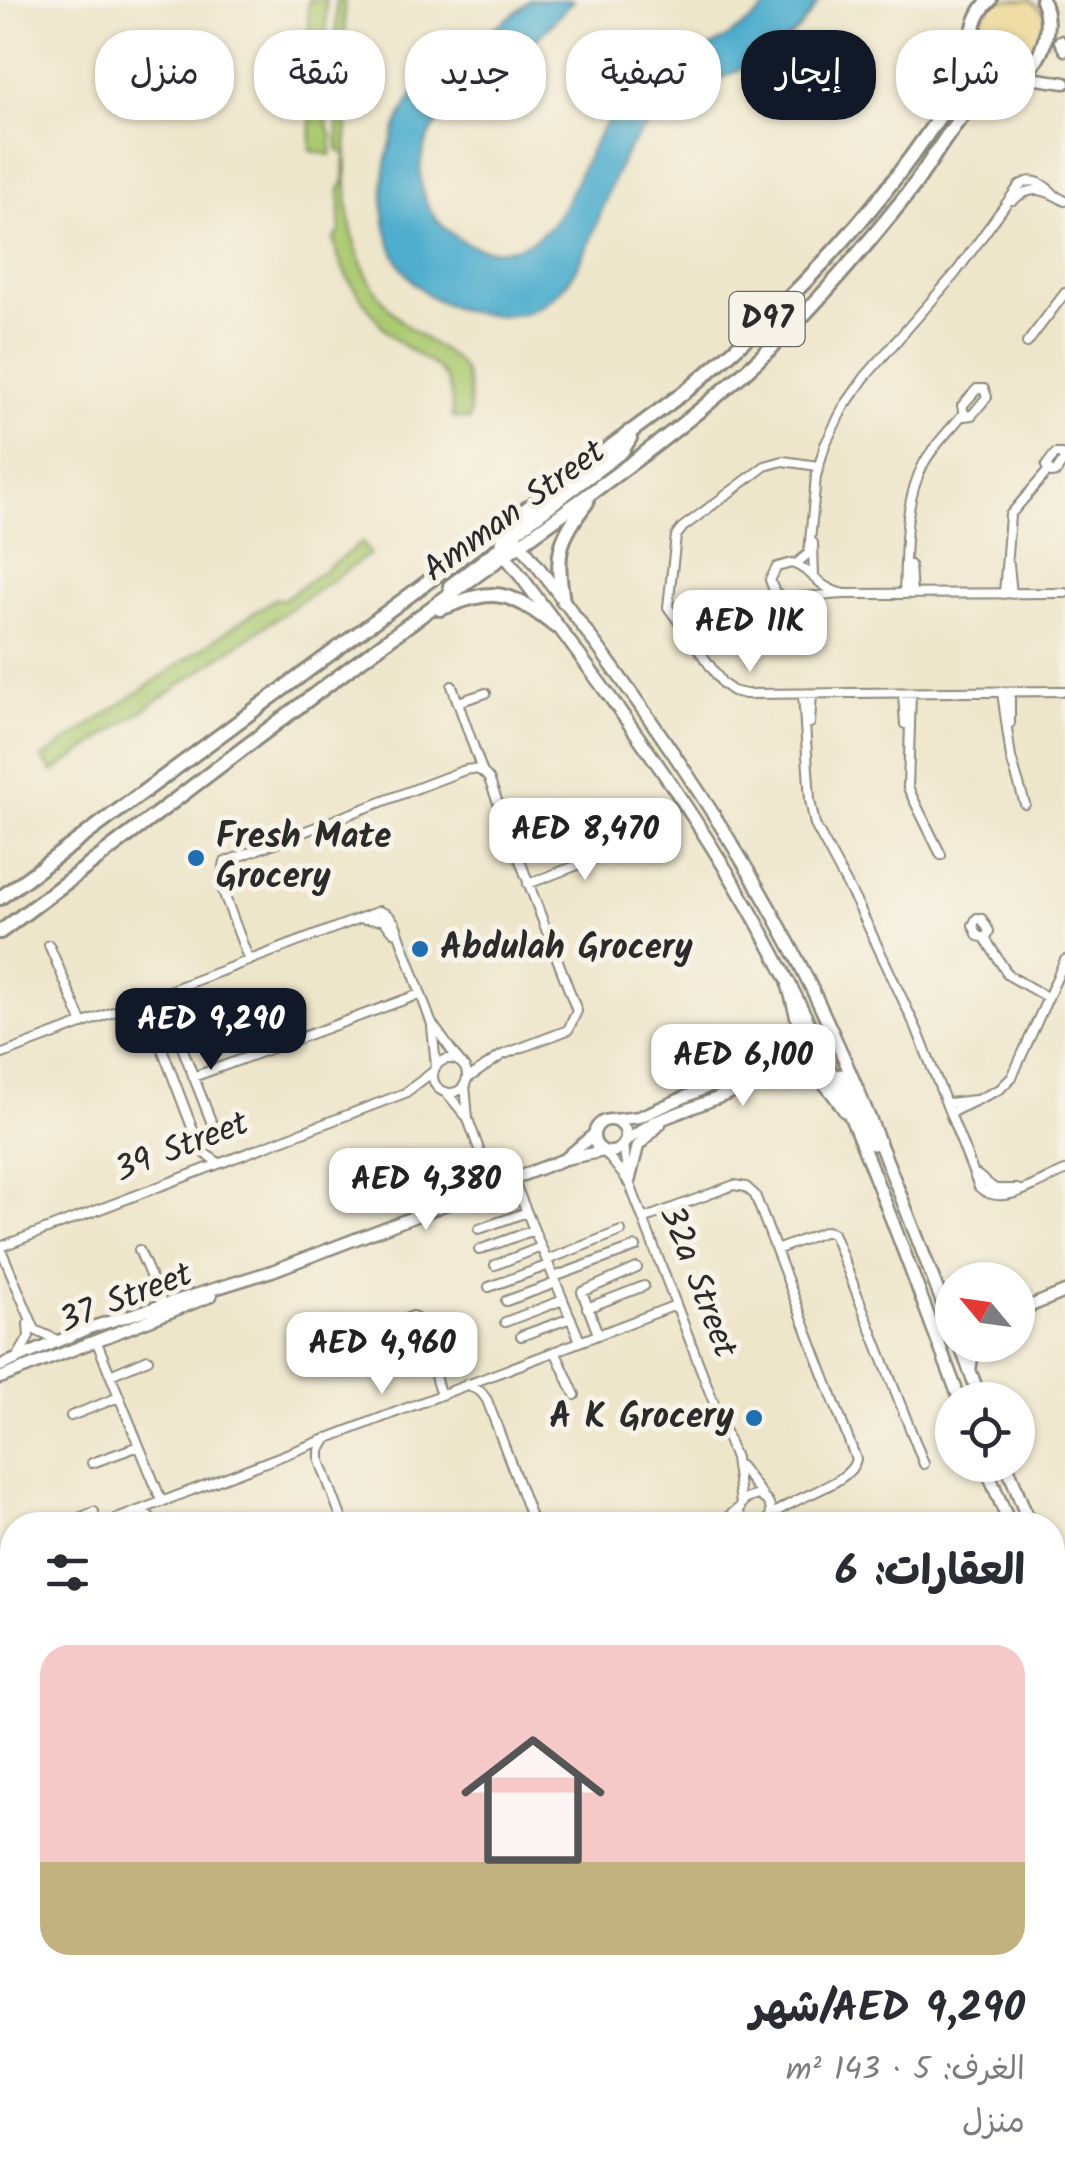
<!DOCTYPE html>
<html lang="ar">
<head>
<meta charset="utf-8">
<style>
	:root { --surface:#fff; --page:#f2f2f3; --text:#2b2b33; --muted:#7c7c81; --line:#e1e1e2; --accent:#111827 }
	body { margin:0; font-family:Kalam,"Playpen Sans Arabic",sans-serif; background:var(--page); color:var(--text); direction:rtl; height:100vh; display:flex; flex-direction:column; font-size:38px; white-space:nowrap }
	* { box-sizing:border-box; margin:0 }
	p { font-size:32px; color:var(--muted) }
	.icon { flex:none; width:55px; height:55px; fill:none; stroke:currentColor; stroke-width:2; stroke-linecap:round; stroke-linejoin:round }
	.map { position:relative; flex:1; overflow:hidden; direction:ltr }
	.side { position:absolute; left:0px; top:1512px; width:1065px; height:672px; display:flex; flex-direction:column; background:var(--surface); border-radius:40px 40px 0 0; box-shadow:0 2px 8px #0004; direction:rtl }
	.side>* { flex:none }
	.top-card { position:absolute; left:30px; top:30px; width:1005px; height:90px; direction:rtl; display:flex; gap:20px }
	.needle { width:65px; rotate:299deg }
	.controls { position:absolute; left:935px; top:1262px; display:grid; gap:20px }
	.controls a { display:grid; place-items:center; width:100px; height:100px; border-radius:50%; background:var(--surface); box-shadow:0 2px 8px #0004; font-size:50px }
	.price { position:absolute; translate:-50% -85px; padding:0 22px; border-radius:20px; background:#fff; color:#222; font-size:32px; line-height:65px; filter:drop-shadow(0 2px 5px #0008) }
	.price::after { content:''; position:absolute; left:50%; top:60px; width:30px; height:22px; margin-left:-15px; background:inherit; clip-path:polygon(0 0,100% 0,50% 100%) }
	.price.active { background:var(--accent); color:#fff }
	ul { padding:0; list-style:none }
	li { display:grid; align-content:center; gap:20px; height:530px; padding:0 40px }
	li+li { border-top:2px solid var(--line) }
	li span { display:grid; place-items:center; height:310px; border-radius:30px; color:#555 }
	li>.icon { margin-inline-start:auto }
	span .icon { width:180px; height:180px; fill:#fffc; stroke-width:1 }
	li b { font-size:42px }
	h2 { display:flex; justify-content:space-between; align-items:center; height:120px; padding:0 40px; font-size:42px }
	.tag { padding:0 35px; border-radius:40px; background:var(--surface); box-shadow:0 2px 8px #0004; font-size:35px; line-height:90px }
	.tag.active { background:var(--accent); color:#fff }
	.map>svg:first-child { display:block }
</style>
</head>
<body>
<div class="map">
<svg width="1065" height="2184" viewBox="0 0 1065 2184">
	<rect width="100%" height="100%" fill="#f7f3e8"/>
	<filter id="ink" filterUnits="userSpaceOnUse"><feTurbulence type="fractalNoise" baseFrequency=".01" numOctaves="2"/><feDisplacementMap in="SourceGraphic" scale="20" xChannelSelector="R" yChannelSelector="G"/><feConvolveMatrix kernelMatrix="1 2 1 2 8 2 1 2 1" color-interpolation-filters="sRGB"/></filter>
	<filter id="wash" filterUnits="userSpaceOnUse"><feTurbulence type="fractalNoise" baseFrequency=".0048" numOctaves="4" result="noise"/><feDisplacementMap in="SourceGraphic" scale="40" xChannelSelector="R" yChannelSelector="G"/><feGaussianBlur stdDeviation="2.25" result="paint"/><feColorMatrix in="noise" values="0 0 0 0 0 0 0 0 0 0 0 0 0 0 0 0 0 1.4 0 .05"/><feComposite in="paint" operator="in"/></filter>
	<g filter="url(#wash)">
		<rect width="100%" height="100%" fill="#eee6cb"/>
		<!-- green -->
		<path fill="#acca71" stroke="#6c7a4e" stroke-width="2.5" d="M308 0H326L327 125 332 136 331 155 311 151Z
			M336 0H344C345 41 348 82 347 123 347 175 342 225 366 273 376 293 391 313 408 327 452 361 474 354 469 420L452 417C455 365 430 367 396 340 385 333 378 320 370 310 351 284 341 273 334 240L340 231V187L344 184 345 154 338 150Z
			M362 543 370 554 53 772 42 758 274 599H284Z
			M12 1977V2172L175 2173 180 2184H0V1982Z"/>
		<!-- sand -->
		<path fill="#eeda9e" stroke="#8c8264" stroke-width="2.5" d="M996 0H1030L1044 12 1051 36 1020 70C998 71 967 53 976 26 979 17 990 7 996 0Z"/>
		<!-- water -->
		<path fill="#50aece" stroke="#3e6c7c" stroke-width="2.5" d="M529 0H573L544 32 439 121C408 162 416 211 459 239 470 246 489 252 502 250 569 243 571 171 604 127 646 70 726 51 774 0H819C813 10 806 22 797 31 749 77 669 88 630 147 597 197 595 276 537 308 516 319 492 316 470 312 370 291 366 175 409 101 436 55 492 37 529 0Z"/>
	</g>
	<g filter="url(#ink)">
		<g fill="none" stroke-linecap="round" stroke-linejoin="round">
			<!-- minor casing -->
			<g stroke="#8c887b" stroke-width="12">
				<path id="minor" d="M1013 200C1032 184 1045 189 1065 201
					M1027 343 1065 293
					M977 389H984L987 397 972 415 965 416 962 406Z
					M1055 454H1061L1064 460 1056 472 1051 473 1046 466Z
					M818 466 783 461 765 466 683 527 676 536 668 607 723 684 733 691 745 694 1065 691
					M813 543 814 578
					M796 564 809 553 816 476 825 445 843 408 865 377 955 274 1019 186C1033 175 1045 185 1056 196
					M910 565 912 594
					M1009 565 1012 594
					M844 594 786 598 775 593 770 580 777 567 792 563C815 571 818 589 844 594L1065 593
					M904 594C906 551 903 502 924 463 934 445 950 430 963 414
					M1004 594 1010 515 1048 471
					M452 686 483 773
					M1002 692 1011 758 1025 804
					M903 693 905 724
					M911 693 908 788 941 855
					M803 694 810 800 815 825 859 907 918 1032 979 1187C1002 1209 1039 1181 1065 1171
					M458 702 486 693
					M810 723 812 694
					M1010 723V692
					M528 884 628 846
					M977 918 982 919 989 931 986 938 978 936 973 925Z
					M364 919 383 920 394 932
					M985 938 1008 975 1048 998
					M49 945 83 1024
					M249 961 220 883 225 862 462 771C474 767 482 769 489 779L577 1011 568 1030 502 1055 467 1079
					M144 1001 201 1151 219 1163
					M171 1019 218 1139
					M432 1027 436 1066
					M0 1055 379 911 388 915 395 923 431 1022 459 1061
					M433 1076a17 17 0 1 1 34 0a17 17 0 1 1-34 0Z
					M193 1077 420 994
					M465 1084 468 1119 485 1166 489 1188
					M446 1092 465 1115
					M948 1103 975 1100
					M952 1112 1000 1089 1012 1077 1065 960
					M623 1146 629 1182 735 1458 741 1504
					M604 1151 629 1182
					M977 1175 995 1189H1017
					M513 1179 580 1341
					M643 1219 734 1185 746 1187 755 1195 856 1459C851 1485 793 1496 771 1516
					M479 1229 527 1212
					M139 1250 163 1305
					M479 1250 534 1230
					M776 1250 826 1231 833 1233 924 1464
					M547 1260 621 1231
					M495 1265 541 1247
					M554 1277 636 1247
					M489 1287 549 1265
					M506 1301 556 1283
					M587 1308 644 1286
					M505 1322 563 1300
					M598 1334 582 1292 637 1268
					M521 1336 571 1318
					M96 1340 162 1502
					M59 1341 35 1330 0 1247 405 1093 434 1071
					M335 1344 413 1316C436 1335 429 1371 441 1394
					M555 1351 575 1395
					M18 1356 29 1337 28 1324
					M110 1375 148 1359
					M467 1384 481 1392 487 1400 534 1525
					M71 1416 119 1397
					M327 1438 320 1450V1461L344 1525
					M92 1463 139 1446
					M740 1466 762 1495
					M137 1511 149 1516 156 1525
					M61 1525 94 1512
					M101 1525 676 1305
					M717 1525 739 1508
					M746 1525C738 1518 737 1509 744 1500L757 1495C771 1500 776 1514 764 1525
					M0 1563 12 1560
					M0 1696 9 1678
					M0 1703 12 1706
					M1052 1967C1059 1985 1065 2003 1052 2017
					M452 2172 457 2184
					M466 2172 471 2184
					M974 2174 1005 2184
					M400 2184 403 2172
					M418 2184 448 2172
					M502 2184 512 2180
					M1019 2184 1020 2172"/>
			</g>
			<!-- tertiary casing -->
			<g stroke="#8c887b" stroke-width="15">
				<path id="tertiary" d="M1060 41 1065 50
					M1030 78 1065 83
					M594 1136a16 16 0 1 1 32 0a16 16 0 1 1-32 0Z
					M613 1120 639 1117 793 1050 800 1031 788 986
					M626 1141 652 1123 788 1071C819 1069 830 1090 845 1112
					M567 1157 593 1135
					M629 1182 638 1146 660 1124
					M1018 1311 1065 1292
					M0 1366 89 1328 272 1271 565 1159 604 1151
					M970 1371 974 1345
					M0 1378 211 1296
					M0 1620 12 1652
					M0 1654 12 1685
					M1052 2129 1065 2125
					M1052 2145 1065 2140
					M205 2172 210 2184
					M917 2184 945 2172
					M946 2184 978 2172"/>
			</g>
			<!-- secondary casing -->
			<g stroke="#8c887b" stroke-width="16">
				<path id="secondary" d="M517 539C617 670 715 803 792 949 855 1071 902 1200 952 1327
					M502 551C604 688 710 826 787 979 856 1114 906 1259 960 1400
					M793 1050 823 1048
					M840 1075 873 1144
					M960 1345 981 1400
					M985 1465 1010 1525
					M1007 1465 1030 1525
					M1052 1582 1065 1615
					M1052 1633 1065 1666"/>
			</g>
			<!-- primary casing -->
			<g stroke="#8c887b" stroke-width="18">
				<path id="primary" d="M973 46C998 121 1065 56 1042 0
					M505 555V546L512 534 622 451 630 438 629 432
					M450 586 500 548 505 537
					M563 601C555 554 558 540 587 502
					M440 609C495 587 509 590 555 626
					M0 898 690 388C785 308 870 221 939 117 949 102 960 87 965 70 974 45 968 20 990 0
					M0 932C173 803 344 669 520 544 598 488 675 434 747 370 805 318 856 258 905 197 937 158 959 101 1007 80"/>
			</g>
			<!-- minor -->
			<use href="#minor" stroke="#fff" stroke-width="8"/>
			<!-- tertiary -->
			<use href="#tertiary" stroke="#fff" stroke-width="10"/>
			<!-- secondary -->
			<use href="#secondary" stroke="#fff" stroke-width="11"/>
			<!-- primary -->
			<use href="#primary" stroke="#fff" stroke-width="12"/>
		</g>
	</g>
	<!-- markers -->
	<g fill="#1f6fb2" stroke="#f7f3e8" stroke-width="4">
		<circle cx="196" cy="858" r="10"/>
		<circle cx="420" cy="949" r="10"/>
		<circle cx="754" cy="1418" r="10"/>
	</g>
	<g text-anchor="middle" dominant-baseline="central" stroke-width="10" stroke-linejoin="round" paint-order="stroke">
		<!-- shield labels -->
		<rect fill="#f7f3e8" stroke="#686764" stroke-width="2.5" x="729.5" y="292" width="75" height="54" rx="8"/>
		<g font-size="32" font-weight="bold" fill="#2b2b2b">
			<text x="767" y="319">D97</text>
		</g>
		<!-- street labels -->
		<g font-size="35" fill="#2b2b2b" stroke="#f7f3e8">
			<text transform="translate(515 512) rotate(-36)">Amman Street</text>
			<text transform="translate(182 1148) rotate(-21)">39 Street</text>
			<text transform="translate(697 1282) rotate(69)">32a Street</text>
			<text transform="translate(126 1299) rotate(-21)">37 Street</text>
		</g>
		<!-- poi labels -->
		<g font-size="35" font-weight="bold" fill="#2b2b2b" stroke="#f7f3e8" text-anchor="start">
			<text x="216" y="838">Fresh Mate<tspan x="216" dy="40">Grocery</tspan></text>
			<text x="440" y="949">Abdulah Grocery</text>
			<text x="734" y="1418" text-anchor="end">A K Grocery</text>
		</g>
	</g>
</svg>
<div class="controls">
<a><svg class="needle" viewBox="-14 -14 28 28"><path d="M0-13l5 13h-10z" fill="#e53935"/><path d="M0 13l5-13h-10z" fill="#7c7c81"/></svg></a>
<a><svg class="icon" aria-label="locate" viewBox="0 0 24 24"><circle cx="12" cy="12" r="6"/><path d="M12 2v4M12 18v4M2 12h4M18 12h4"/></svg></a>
</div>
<b class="price" style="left:750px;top:675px">AED 11K</b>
<b class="price" style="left:585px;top:883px">AED 8,470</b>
<b class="price active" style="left:211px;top:1073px">AED 9,290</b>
<b class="price" style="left:743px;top:1109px">AED 6,100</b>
<b class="price" style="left:426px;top:1233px">AED 4,380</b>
<b class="price" style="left:382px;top:1397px">AED 4,960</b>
<div class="top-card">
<a class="tag">شراء</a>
<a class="tag active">إيجار</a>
<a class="tag">تصفية</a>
<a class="tag">جديد</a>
<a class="tag">شقة</a>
<a class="tag">منزل</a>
</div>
<section class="side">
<h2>العقارات: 6<svg class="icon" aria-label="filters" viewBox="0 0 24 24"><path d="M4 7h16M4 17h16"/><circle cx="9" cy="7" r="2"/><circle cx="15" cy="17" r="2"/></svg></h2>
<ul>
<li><span style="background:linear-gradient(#f6c9c9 70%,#c2b280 0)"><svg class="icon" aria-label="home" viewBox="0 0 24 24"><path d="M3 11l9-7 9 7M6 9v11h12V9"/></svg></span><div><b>AED 9,290/شهر</b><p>الغرف: 5 · 143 m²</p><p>منزل</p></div></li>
</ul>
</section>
</div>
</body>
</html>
